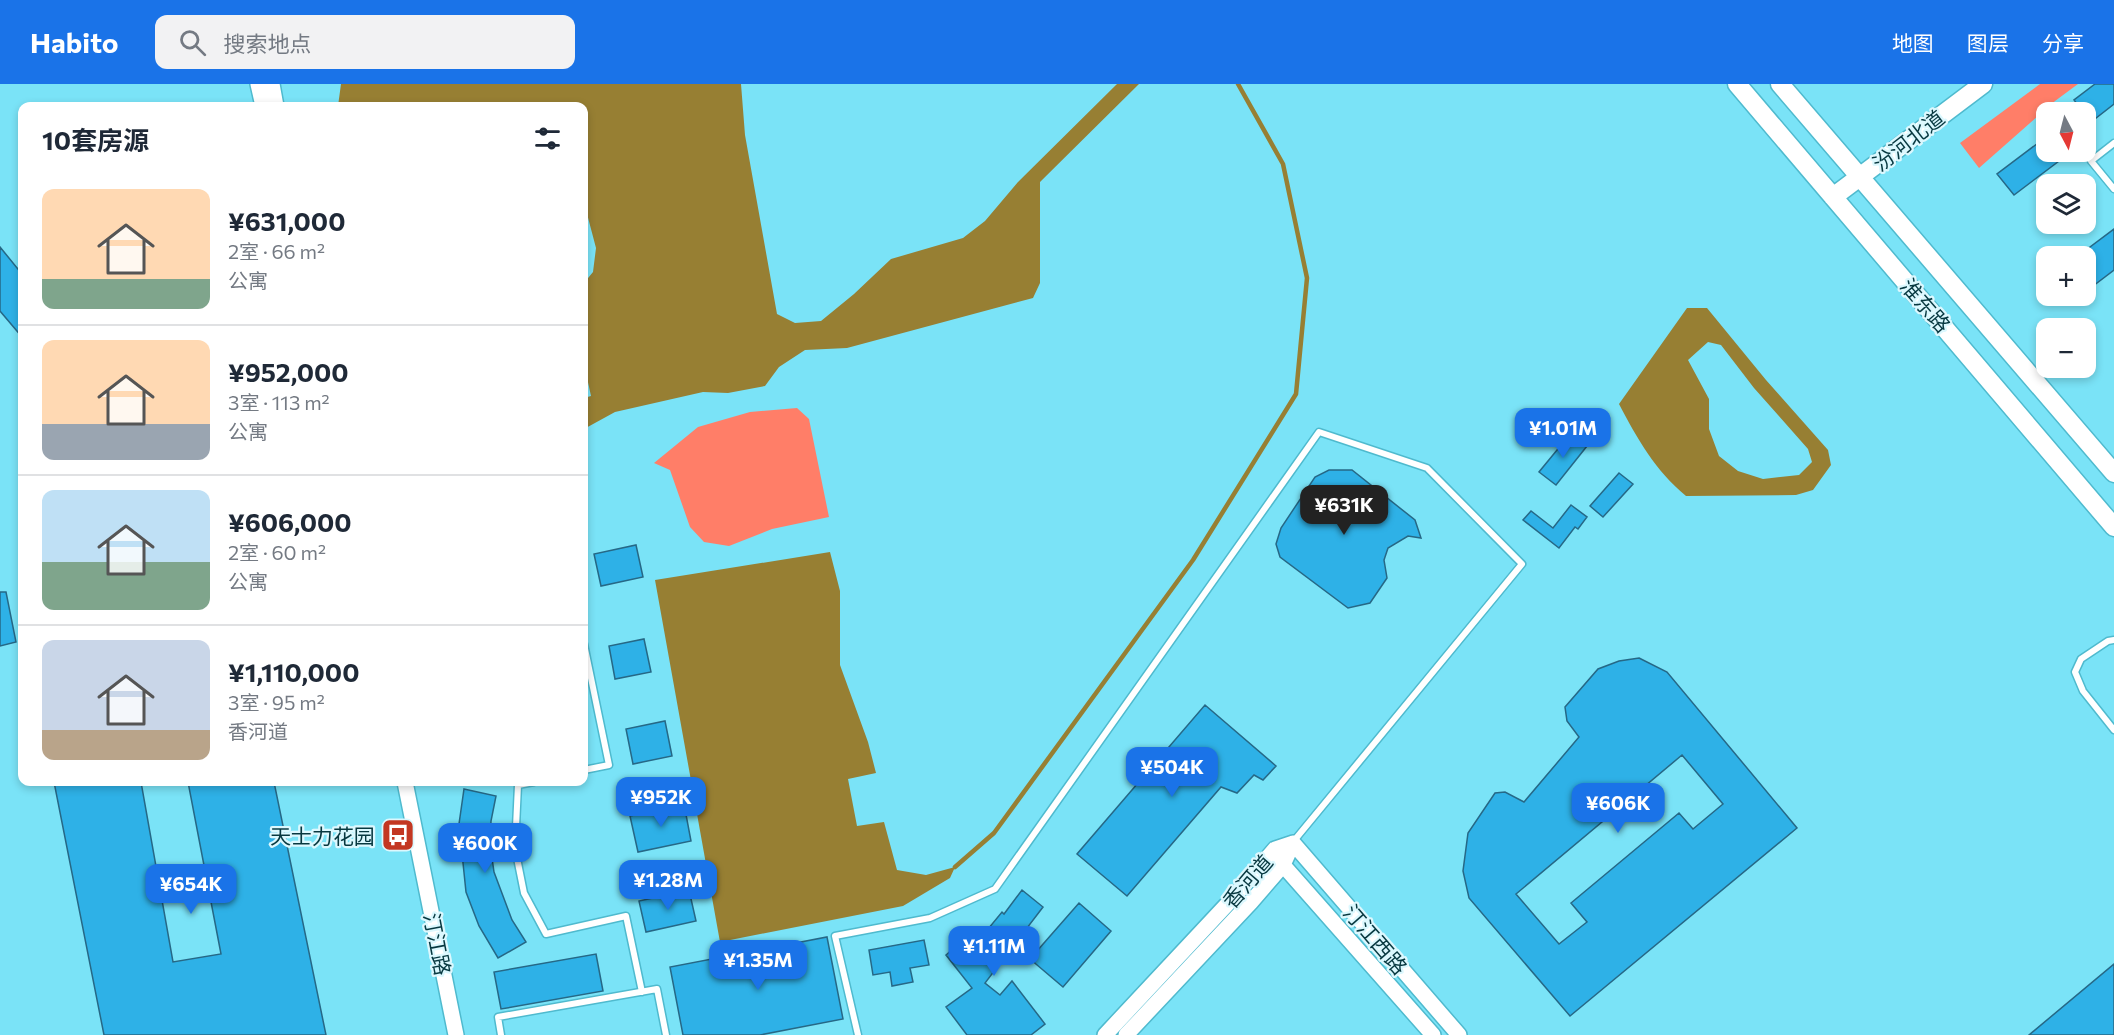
<!DOCTYPE html>
<html lang="zh">
<head>
<meta charset="utf-8">
<style>
	:root { --surface:#fff; --page:#f2f2f3; --text:#1f2937; --muted:#747a83; --line:#e0e1e3; --accent:#1a73e8 }
	body { margin:0; font-family:Commissioner,"Noto Sans SC",sans-serif; background:var(--page); color:var(--text); height:100vh; display:flex; flex-direction:column; font-size:22px; white-space:nowrap }
	* { box-sizing:border-box; margin:0 }
	p { font-size:20px; color:var(--muted) }
	.icon { flex:none; width:33px; height:33px; fill:none; stroke:currentColor; stroke-width:2; stroke-linecap:round; stroke-linejoin:round }
	.map { position:relative; flex:1; overflow:hidden }
	.drawer { position:absolute; left:18px; top:18px; width:570px; height:684px; display:flex; flex-direction:column; background:var(--surface); border-radius:12px; box-shadow:0 3px 9px #0003 }
	.drawer>* { flex:none }
	.needle { width:39px; rotate:173deg }
	.tools { position:absolute; left:2036px; top:18px; display:grid; gap:12px }
	.tools a { display:grid; place-items:center; width:60px; height:60px; border-radius:12px; background:var(--surface); box-shadow:0 3px 9px #0003; font-size:30px }
	.price { position:absolute; translate:-50% -51px; padding:0 14px; border-radius:12px; background:var(--accent); color:#fff; font-size:20px; line-height:39px; filter:drop-shadow(0 2px 3px #0008) }
	.price::after { content:''; position:absolute; left:50%; top:36px; width:18px; height:14px; margin-left:-9px; background:inherit; clip-path:polygon(0 0,100% 0,50% 100%) }
	.price.selected { background:#222; color:#fff }
	ul { padding:0; list-style:none }
	li { display:flex; align-items:center; gap:18px; height:150px; padding:0 24px }
	li+li { border-top:2px solid var(--line) }
	li span { display:grid; place-items:center; flex:none; width:168px; height:120px; border-radius:12px; color:#555 }
	li>.icon { margin-inline-start:auto }
	span .icon { width:72px; height:72px; fill:#fffc; stroke-width:1 }
	li b { font-size:26px }
	h2 { display:flex; justify-content:space-between; align-items:center; height:72px; padding:0 24px; font-size:26px }
	header { display:flex; align-items:center; gap:36px; box-sizing:border-box; height:84px; padding:0 30px; background:var(--accent); color:#fff }
	header strong { font-size:28px }
	nav { display:flex; gap:33px; margin-inline-start:auto; font-size:21px }
	.search { width:420px; height:54px; background:var(--page); display:flex; align-items:center; gap:15px; box-sizing:border-box; padding:0 21px; border-radius:12px; color:var(--muted); font-size:22px }
	.map>svg:first-child { display:block }
</style>
</head>
<body>
<header>
<strong>Habito</strong>
<div class="search"><svg class="icon" aria-label="search" viewBox="0 0 24 24"><circle cx="10" cy="10" r="6"/><path d="M15 15l6 6"/></svg>搜索地点</div>
<nav><a>地图</a><a>图层</a><a>分享</a></nav>
</header>
<div class="map">
<svg width="2114" height="951" viewBox="0 0 2114 951">
	<rect width="100%" height="100%" fill="#7ae3f7"/>
	<!-- green -->
	<path fill="#ff7e68" d="M2040 0H2078L2055 17 1979 84 1960 59Z
		M797 324 809 335 829 433 772 445 729 462 704 458 690 443 670 386 654 379 698 343 750 328Z"/>
	<!-- water -->
	<path fill="#977f33" fill-rule="evenodd" d="M341 0H741L745 51 777 230 795 239 821 237 854 210 891 175 963 154 985 137 1018 98 1117 0H1139L1040 98V199L1033 214 847 264 805 266 779 283 765 302 728 309 703 308 615 328 584 345V314L591 312 584 280V199L593 188 596 164 586 126 584 123V22H338Z
		M1687 224H1707L1766 296 1828 366 1831 381 1813 406 1796 411 1686 412C1655 386 1638 356 1619 320ZM1708 258 1721 261 1754 304 1808 365 1812 378 1799 391 1763 395 1738 387 1719 372 1709 345V315L1688 276Z
		M830 468 840 507V581L868 658 876 689 848 695 857 742 884 738 897 786 926 791 955 783 950 794 903 822 720 858 655 496Z"/>
	<g fill="none" stroke-linecap="round" stroke-linejoin="round">
		<!-- stream -->
		<path stroke="#977f33" stroke-width="4.5" d="M955 783 994 749 1193 476 1296 310 1307 194 1283 80 1238 0"/>
	</g>
	<!-- building -->
	<path fill="#2eb1e7" stroke="#266886" stroke-width="1.5" fill-rule="evenodd" d="M2095 0H2114V20L2091 38 2074 16Z
		M2046 53V68H2071L2014 111 1997 90Z
		M2114 145V186L2093 202 2085 193V172L2082 169Z
		M0 163 22 190V253L0 227Z
		M1571 349 1587 362 1556 401 1539 388Z
		M1329 386H1352L1415 436 1421 454 1408 452 1388 464 1384 476 1387 494 1370 519 1348 524 1280 473 1276 460 1281 444 1315 393Z
		M1619 389 1633 400 1603 433 1590 422Z
		M1571 421 1587 433 1578 445 1575 443 1559 464 1523 436 1531 427 1553 444Z
		M636 461 643 493 601 502 594 470Z
		M0 508H6L16 558 0 562Z
		M644 555 651 588 615 595 609 562Z
		M1639 574 1667 588 1797 744 1570 932 1469 814 1463 787 1468 749 1495 709 1505 708 1524 718 1579 653 1567 637 1565 623 1598 585 1619 577ZM1682 671 1723 720 1693 745 1679 729 1571 819 1587 838 1559 860 1516 810Z
		M1205 621 1276 682 1263 696 1254 691 1237 709 1221 703 1127 812 1077 770Z
		M665 637 672 672 633 680 626 645Z
		M54 698H141L173 878 221 870 188 698H274L326 951H104Z
		M464 705 496 712 491 737 490 760 494 788 512 836 526 858 498 874 479 842 466 808 459 740Z
		M684 720 691 757 638 768 630 732Z
		M689 806 696 837 646 848 639 817Z
		M1022 806 1043 823 985 899 1000 911 1012 897 1045 940 1031 951H967L946 923 972 904 946 871 955 863 951 854 961 846 974 862 1002 828 1004 830Z
		M1079 819 1111 847 1063 903 1030 875Z
		M827 853 843 935 760 951H683L670 883Z
		M924 856 929 881 910 884 913 898 892 902 890 888 873 891 869 866Z
		M596 870 603 907 501 925 494 888Z
		M2114 880V951H2029Z"/>
	<g fill="none" stroke-linecap="round" stroke-linejoin="round">
		<!-- service casing -->
		<g stroke="#4fbace" stroke-width="9">
			<path id="service" d="M2114 59 2091 77 2114 105
				M2114 556 2108 557 2081 575 2075 588 2083 607 2114 646
				M584 560 609 681 584 686
				M534 698 518 701 515 764 524 809 546 850 626 832 642 908
				M501 951 498 933 657 905 666 951
				M858 951 835 852 930 834 995 805 1319 348 1427 384 1522 480 1293 758"/>
		</g>
		<!-- tertiary casing -->
		<g stroke="#4fbace" stroke-width="18">
			<path id="tertiary" d="M258 0 263 22
				M272 0 276 22
				M405 698 456 951
				M1293 759 1459 951
				M1279 772 1283 781 1433 951
				M1105 951 1233 814 1275 765 1293 759
				M1126 951 1251 818 1283 781 1293 759"/>
		</g>
		<!-- secondary casing -->
		<g stroke="#4fbace" stroke-width="21">
			<path id="secondary" d="M1737 0 2114 443
				M1780 0 2114 389
				M1833 113 1983 0"/>
		</g>
		<!-- service -->
		<use href="#service" stroke="#fff" stroke-width="6"/>
		<!-- tertiary -->
		<use href="#tertiary" stroke="#fff" stroke-width="15"/>
		<!-- secondary -->
		<use href="#secondary" stroke="#fff" stroke-width="18"/>
	</g>
	<!-- icons -->
	<defs>
		<g id="bus-square" transform="scale(1.725)"><rect x="-9" y="-9" width="18" height="18" rx="4" fill="#c33722" stroke="#dcf8fe"/><path d="M-5-6H5V4H4V6H2V4H-2V6H-4V4H-5ZM-3.5-4V0h7V-4ZM-3.5 1.2v1.5H-2V1.2ZM2 1.2v1.5H3.5V1.2Z" fill="#fff"/></g>
	</defs>
	<g fill-rule="evenodd">
		<use href="#bus-square" x="398" y="751"/>
	</g>
	<g text-anchor="middle" dominant-baseline="central" stroke-width="4.5" stroke-linejoin="round" paint-order="stroke">
		<!-- street labels -->
		<g font-size="21" fill="#073840" stroke="#dcf8fe">
			<text transform="translate(1908 56) rotate(-38)">汾河北道</text>
			<text transform="translate(1926 221) rotate(49)">淮东路</text>
			<text transform="translate(1247 797) rotate(-49)">香河道</text>
			<text transform="translate(1376 855) rotate(49)">汀江西路</text>
			<text transform="translate(438 860) rotate(79)">汀江路</text>
		</g>
		<!-- poi labels -->
		<g font-size="21" fill="#073840" stroke="#dcf8fe" text-anchor="end">
			<text x="375" y="751">天士力花园</text>
		</g>
	</g>
</svg>
<div class="tools">
<a><svg class="needle" viewBox="-14 -14 28 28"><path d="M0-13l5 13h-10z" fill="#e53935"/><path d="M0 13l5-13h-10z" fill="#747a83"/></svg></a>
<a><svg class="icon" aria-label="layers" viewBox="0 0 24 24"><path d="M12 4l9 5-9 5-9-5zM3 14l9 5 9-5"/></svg></a>
<a>+</a>
<a>−</a>
</div>
<b class="price" style="left:1563px;top:375px">¥1.01M</b>
<b class="price selected" style="left:1344px;top:452px">¥631K</b>
<b class="price" style="left:1172px;top:714px">¥504K</b>
<b class="price" style="left:661px;top:744px">¥952K</b>
<b class="price" style="left:1618px;top:750px">¥606K</b>
<b class="price" style="left:485px;top:790px">¥600K</b>
<b class="price" style="left:668px;top:827px">¥1.28M</b>
<b class="price" style="left:191px;top:831px">¥654K</b>
<b class="price" style="left:994px;top:893px">¥1.11M</b>
<b class="price" style="left:758px;top:907px">¥1.35M</b>
<section class="drawer">
<h2>10套房源<svg class="icon" aria-label="filters" viewBox="0 0 24 24"><path d="M4 7h16M4 17h16"/><circle cx="9" cy="7" r="2"/><circle cx="15" cy="17" r="2"/></svg></h2>
<ul>
<li><span style="background:linear-gradient(#ffd9b3 75%,#7fa58c 0)"><svg class="icon" aria-label="home" viewBox="0 0 24 24"><path d="M3 11l9-7 9 7M6 9v11h12V9"/></svg></span><div><b>¥631,000</b><p>2室 · 66 m²</p><p>公寓</p></div></li>
<li><span style="background:linear-gradient(#ffd9b3 70%,#9aa5b1 0)"><svg class="icon" aria-label="home" viewBox="0 0 24 24"><path d="M3 11l9-7 9 7M6 9v11h12V9"/></svg></span><div><b>¥952,000</b><p>3室 · 113 m²</p><p>公寓</p></div></li>
<li><span style="background:linear-gradient(#bfe0f5 60%,#7fa58c 0)"><svg class="icon" aria-label="home" viewBox="0 0 24 24"><path d="M3 11l9-7 9 7M6 9v11h12V9"/></svg></span><div><b>¥606,000</b><p>2室 · 60 m²</p><p>公寓</p></div></li>
<li><span style="background:linear-gradient(#c9d6e8 75%,#b9a48a 0)"><svg class="icon" aria-label="home" viewBox="0 0 24 24"><path d="M3 11l9-7 9 7M6 9v11h12V9"/></svg></span><div><b>¥1,110,000</b><p>3室 · 95 m²</p><p>香河道</p></div></li>
</ul>
</section>
</div>
</body>
</html>
